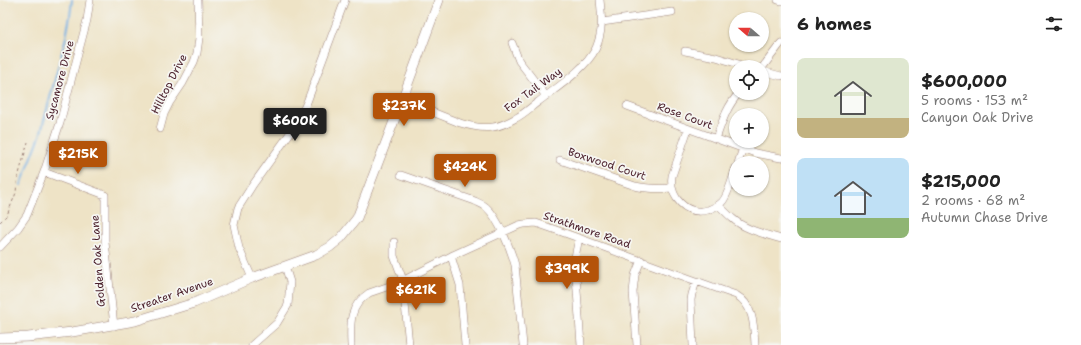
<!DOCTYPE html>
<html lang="en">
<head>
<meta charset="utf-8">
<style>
	:root { --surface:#fff; --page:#f6f6f6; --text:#222; --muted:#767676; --accent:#b45309 }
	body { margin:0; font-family:"Shantell Sans",sans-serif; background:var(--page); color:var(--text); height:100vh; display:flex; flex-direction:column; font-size:15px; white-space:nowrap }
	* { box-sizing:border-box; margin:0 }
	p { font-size:13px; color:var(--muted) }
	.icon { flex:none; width:22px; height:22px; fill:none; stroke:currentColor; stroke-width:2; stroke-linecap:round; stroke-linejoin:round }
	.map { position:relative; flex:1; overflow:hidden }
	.drawer { display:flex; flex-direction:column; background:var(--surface); width:300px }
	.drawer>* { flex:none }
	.needle { width:26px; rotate:290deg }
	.tools { position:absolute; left:729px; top:12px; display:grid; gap:8px }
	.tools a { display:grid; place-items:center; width:40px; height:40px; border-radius:50%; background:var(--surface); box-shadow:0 1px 3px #0004; font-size:20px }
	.price { position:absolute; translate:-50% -34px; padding:0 9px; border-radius:4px; background:var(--accent); color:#fff; font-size:13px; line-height:26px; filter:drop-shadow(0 1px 2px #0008) }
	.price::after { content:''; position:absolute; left:50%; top:24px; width:12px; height:9px; margin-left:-6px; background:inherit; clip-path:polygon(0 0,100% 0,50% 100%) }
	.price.selected { background:#222; color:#fff }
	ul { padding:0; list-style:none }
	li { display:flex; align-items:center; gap:12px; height:100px; padding:0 16px }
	li span { display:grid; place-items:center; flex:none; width:112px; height:80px; border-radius:8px; color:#555 }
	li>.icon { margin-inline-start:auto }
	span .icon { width:48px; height:48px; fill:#fffc; stroke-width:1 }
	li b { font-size:17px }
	h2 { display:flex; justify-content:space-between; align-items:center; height:48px; padding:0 16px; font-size:17px }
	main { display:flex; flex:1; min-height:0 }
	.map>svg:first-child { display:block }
</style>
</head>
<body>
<main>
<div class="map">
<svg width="781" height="345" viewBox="0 0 781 345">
	<rect width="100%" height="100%" fill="#f6f6f2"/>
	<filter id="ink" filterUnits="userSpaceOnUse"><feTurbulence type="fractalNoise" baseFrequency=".025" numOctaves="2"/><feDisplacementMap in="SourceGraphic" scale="8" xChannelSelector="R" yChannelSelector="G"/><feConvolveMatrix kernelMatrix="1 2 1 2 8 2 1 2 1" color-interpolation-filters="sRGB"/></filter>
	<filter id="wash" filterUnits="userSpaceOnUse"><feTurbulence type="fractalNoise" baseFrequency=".012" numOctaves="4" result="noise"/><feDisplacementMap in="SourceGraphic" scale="16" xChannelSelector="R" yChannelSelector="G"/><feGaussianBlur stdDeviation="0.9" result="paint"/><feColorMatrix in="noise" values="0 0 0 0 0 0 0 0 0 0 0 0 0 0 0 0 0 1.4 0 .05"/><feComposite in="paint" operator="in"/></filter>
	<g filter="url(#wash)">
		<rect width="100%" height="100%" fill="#eee3c6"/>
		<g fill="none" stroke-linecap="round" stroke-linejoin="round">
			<!-- stream -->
			<path stroke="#72b0e5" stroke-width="2" d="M21 185 40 136 66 37 70 16 72 0"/>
		</g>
	</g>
	<g filter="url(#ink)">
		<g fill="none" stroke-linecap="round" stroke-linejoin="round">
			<!-- minor casing -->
			<g stroke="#9c8178" stroke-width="8">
				<path id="minor" d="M778 0 781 1
					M602 22 672 12
					M512 43 519 61 546 96
					M685 51 716 57 748 67
					M762 68 781 43
					M762 71 781 76
					M402 100 460 123C470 126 482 129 493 127 501 126 509 122 516 118 524 114 531 107 538 102 556 88 586 69 596 48 603 31 602 18 600 0
					M627 106 755 153 781 158
					M160 129 164 114 170 102 183 83 194 62 197 53 199 38 198 0
					M688 129 672 176C669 197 686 216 708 210 713 208 718 206 722 202 728 196 733 176 736 167
					M716 139C722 122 727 106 739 93
					M560 160 635 186C648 189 659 189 672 188
					M738 163 743 148
					M44 172 105 195V242L114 326
					M401 175 475 201C478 203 483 204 486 207 498 217 511 250 515 265L523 345
					M718 205C723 209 727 214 732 218 745 230 765 234 781 239
					M579 238 575 257V263L581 345
					M394 242V256L403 280
					M0 247 18 228 27 215 44 172 60 123 78 54 87 20 90 0
					M451 256 460 285 465 345
					M252 278 239 248 234 225 238 208 252 186 298 122 307 102 345 0
					M398 283 405 304 409 345
					M252 345 277 323 288 305 290 282 285 266
					M351 345C350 323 349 306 369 293L398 283 451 256 519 225 524 224 536 223C603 246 669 272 736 295 754 305 754 327 755 345
					M637 345 633 292 635 275 641 260
					M693 345 691 300 692 294 696 282"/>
			</g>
			<!-- tertiary casing -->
			<g stroke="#9c8178" stroke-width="10">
				<path id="tertiary" d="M0 338 28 337 72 332 135 321 194 303 252 278 316 255 330 247 341 238 357 218 402 100 439 0"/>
			</g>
			<!-- path -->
			<path stroke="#9c8178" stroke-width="1" stroke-dasharray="3 3" stroke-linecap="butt" d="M0 222 7 215 16 193 17 181 28 142"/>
			<!-- minor -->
			<use href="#minor" stroke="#fff" stroke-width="7"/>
			<!-- tertiary -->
			<use href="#tertiary" stroke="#fff" stroke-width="9"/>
		</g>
	</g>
	<g text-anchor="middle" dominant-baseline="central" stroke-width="3.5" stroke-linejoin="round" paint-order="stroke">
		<!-- street labels -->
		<g font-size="11" fill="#4a1f2b" stroke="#f6f6f2">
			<text transform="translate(60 80) rotate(-75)">Sycamore Drive</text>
			<text transform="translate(169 84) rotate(-63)">Hilltop Drive</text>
			<text transform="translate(533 90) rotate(-36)">Fox Tail Way</text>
			<text transform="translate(685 116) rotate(20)">Rose Court</text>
			<text transform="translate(607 164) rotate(18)">Boxwood Court</text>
			<text transform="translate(587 230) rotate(19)">Strathmore Road</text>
			<text transform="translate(98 261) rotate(-94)">Golden Oak Lane</text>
			<text transform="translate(172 295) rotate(-19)">Streater Avenue</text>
		</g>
	</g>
</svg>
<div class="tools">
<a><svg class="needle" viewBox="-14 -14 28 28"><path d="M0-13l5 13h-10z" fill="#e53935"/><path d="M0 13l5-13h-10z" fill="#767676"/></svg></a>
<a><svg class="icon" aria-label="locate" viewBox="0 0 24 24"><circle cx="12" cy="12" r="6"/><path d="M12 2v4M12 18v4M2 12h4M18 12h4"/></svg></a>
<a>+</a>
<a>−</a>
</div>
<b class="price" style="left:404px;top:127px">$237K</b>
<b class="price selected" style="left:295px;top:142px">$600K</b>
<b class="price" style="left:78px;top:175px">$215K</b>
<b class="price" style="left:465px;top:188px">$424K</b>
<b class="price" style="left:567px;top:290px">$399K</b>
<b class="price" style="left:416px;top:311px">$621K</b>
</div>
<section class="drawer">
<h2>6 homes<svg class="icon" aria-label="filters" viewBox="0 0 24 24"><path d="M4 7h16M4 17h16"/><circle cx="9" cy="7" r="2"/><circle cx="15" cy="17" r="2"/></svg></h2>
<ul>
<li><span style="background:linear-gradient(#dfe7d0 75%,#c2b280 0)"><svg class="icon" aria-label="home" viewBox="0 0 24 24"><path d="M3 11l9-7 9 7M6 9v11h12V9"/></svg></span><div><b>$600,000</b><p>5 rooms · 153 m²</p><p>Canyon Oak Drive</p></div></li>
<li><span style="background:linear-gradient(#bfe0f5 75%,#8fb573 0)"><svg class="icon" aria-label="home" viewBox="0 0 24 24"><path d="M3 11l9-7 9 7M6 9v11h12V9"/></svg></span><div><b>$215,000</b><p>2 rooms · 68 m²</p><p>Autumn Chase Drive</p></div></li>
</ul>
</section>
</main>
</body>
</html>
